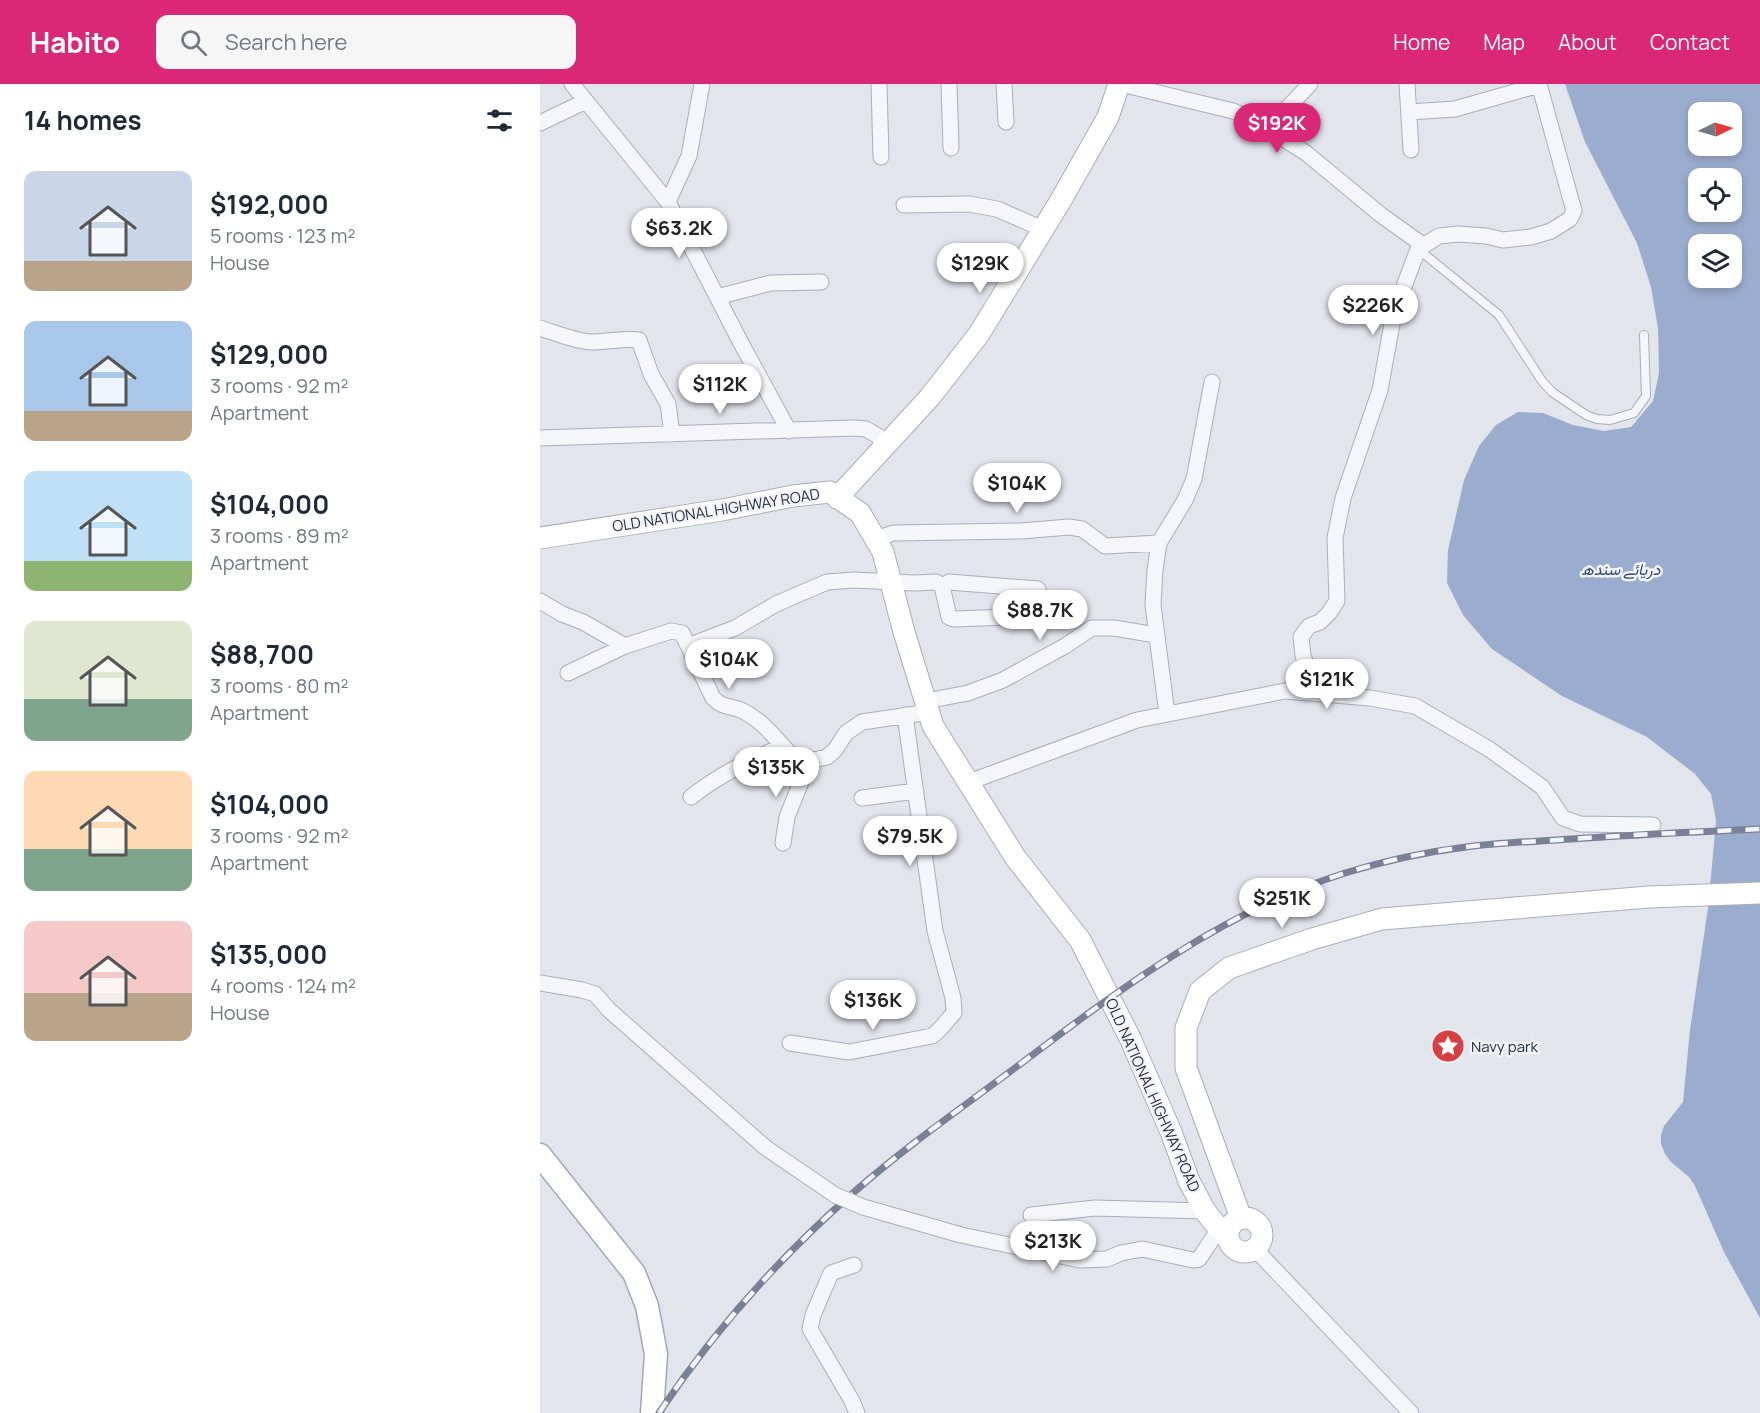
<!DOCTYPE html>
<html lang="en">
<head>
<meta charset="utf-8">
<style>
	:root { --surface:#fff; --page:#f6f6f7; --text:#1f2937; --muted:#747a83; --accent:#db2777 }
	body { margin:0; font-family:Manrope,Vazirmatn,sans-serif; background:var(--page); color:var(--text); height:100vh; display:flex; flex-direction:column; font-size:22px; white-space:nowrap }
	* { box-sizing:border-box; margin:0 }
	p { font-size:20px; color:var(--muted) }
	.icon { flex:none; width:33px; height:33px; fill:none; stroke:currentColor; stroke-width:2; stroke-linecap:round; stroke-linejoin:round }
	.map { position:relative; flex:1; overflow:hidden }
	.panel { display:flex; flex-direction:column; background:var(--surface); width:540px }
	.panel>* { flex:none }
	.needle { width:39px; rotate:85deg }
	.buttons { position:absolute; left:1148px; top:18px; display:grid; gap:12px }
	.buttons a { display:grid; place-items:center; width:54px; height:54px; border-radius:12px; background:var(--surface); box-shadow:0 3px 9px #0003; font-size:30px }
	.price { position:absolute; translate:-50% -51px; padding:0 14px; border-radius:21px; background:#fff; color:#222; font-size:20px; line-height:39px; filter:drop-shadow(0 2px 3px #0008) }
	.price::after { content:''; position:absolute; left:50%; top:36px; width:18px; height:14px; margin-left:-9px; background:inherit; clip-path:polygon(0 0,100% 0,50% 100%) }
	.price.current { background:var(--accent); color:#fff }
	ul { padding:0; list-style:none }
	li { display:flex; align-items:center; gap:18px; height:150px; padding:0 24px }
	li span { display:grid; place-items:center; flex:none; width:168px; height:120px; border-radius:12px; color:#555 }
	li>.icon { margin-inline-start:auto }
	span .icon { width:72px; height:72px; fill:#fffc; stroke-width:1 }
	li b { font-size:26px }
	h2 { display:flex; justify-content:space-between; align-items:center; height:72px; padding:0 24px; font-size:26px }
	header { display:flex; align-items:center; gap:36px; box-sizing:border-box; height:84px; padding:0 30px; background:var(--accent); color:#fff }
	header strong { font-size:28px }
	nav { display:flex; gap:33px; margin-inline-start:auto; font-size:21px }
	.search { width:420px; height:54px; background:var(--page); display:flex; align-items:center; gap:15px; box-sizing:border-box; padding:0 21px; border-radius:12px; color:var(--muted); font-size:22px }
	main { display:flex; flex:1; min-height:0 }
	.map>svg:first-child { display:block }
</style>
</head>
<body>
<header>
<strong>Habito</strong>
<div class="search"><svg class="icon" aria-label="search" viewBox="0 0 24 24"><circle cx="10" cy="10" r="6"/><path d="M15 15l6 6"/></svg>Search here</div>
<nav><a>Home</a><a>Map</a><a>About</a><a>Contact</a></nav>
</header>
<main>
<section class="panel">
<h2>14 homes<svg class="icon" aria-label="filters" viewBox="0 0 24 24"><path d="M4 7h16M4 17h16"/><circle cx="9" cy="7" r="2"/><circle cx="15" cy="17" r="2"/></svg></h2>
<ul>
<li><span style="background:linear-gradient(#c9d6e8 75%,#b9a48a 0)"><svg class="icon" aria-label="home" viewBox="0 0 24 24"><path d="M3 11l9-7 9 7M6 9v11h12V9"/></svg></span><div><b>$192,000</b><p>5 rooms · 123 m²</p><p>House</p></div></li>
<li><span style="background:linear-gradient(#a9c7e8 75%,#b9a48a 0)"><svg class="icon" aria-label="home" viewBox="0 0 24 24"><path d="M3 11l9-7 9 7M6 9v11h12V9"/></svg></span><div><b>$129,000</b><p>3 rooms · 92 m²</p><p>Apartment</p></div></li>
<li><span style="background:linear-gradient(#bfe0f5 75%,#8fb573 0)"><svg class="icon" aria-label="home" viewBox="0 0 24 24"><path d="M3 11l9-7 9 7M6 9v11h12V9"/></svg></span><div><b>$104,000</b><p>3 rooms · 89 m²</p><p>Apartment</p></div></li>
<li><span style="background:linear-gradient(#dfe7d0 65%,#7fa58c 0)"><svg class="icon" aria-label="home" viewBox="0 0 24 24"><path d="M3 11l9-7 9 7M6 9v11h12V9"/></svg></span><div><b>$88,700</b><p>3 rooms · 80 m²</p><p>Apartment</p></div></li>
<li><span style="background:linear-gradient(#ffd9b3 65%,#7fa58c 0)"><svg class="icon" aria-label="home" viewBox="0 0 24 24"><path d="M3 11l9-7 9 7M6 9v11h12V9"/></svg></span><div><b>$104,000</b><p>3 rooms · 92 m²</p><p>Apartment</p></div></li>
<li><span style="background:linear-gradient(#f6c9c9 60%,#b9a48a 0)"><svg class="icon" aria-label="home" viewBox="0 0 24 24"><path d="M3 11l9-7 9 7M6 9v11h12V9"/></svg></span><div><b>$135,000</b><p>4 rooms · 124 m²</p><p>House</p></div></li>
</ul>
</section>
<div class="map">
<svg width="1220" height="1329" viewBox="0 0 1220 1329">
	<rect width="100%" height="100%" fill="#e2e5ec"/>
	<!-- water -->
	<path fill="#9badce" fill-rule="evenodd" d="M1025 0H1220V1234L1184 1168 1155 1102 1149 1093 1131 1078 1125 1070 1121 1060V1051L1124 1042 1143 1018 1150 946 1168 824 1173 770 1176 736 1171 710 1155 690 1107 653 1022 612 952 565 923 531 907 499 908 466 924 396 939 362 956 341 978 328 1003 329 1033 341 1064 347 1091 343 1113 317 1119 289 1118 244 1111 203 1097 159 1045 58ZM1158 28H1191V62H1158ZM1158 94H1191V128H1158ZM1158 160H1191V194H1158Z"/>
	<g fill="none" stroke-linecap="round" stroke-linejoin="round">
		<!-- service casing -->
		<g stroke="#aaaeba" stroke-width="10">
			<path id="service" d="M878 165 959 231 1002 297 1012 308 1046 331 1057 335 1070 336 1094 329 1106 312 1104 251"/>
		</g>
		<!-- minor casing -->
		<g stroke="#aaaeba" stroke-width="17">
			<path id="minor" d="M32 0 128 118 201 259 249 347
				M339 0 341 73
				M409 0 411 64
				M464 0 466 38
				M581 0 693 27 714 36 766 69 841 131 883 161
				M867 0 871 66
				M869 28 915 25 999 1
				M0 39 46 17
				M728 45 770 0
				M128 118 149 72 162 0
				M364 121 429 120 457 125 503 145
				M177 213 231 199 281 198
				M0 244C16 249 34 257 51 258 67 258 83 254 99 256L111 290 128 320 132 350
				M0 354 314 344 326 345 348 358
				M336 455 353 449 481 447 529 443 542 445 565 462 619 459
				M402 502 409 498 498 505
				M0 517 22 530 43 538 85 562 131 547 142 549 173 614C184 625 191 621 203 627 226 638 241 663 260 679L287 673 295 666 306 649 322 638 389 628
				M148 562 195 544 236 520 287 498 314 496 375 499 396 498 402 502 409 533 414 535 469 533
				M28 589 85 562
				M778 609 763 572 761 553 769 542 780 538 789 529 797 517 795 454 803 414 840 306 854 229 878 165 899 152 918 150 946 152 963 156 991 153 1011 147 1030 135 1034 127 999 0
				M386 617 428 609 463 596 525 562 552 544H574L616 551
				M627 630 613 521 615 486 619 459 645 416 654 395 672 298
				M429 698 597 636 745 607 830 614 875 622 949 665 1002 703 1023 734 1040 740 1113 741
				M151 713C180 690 210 676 243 662
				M322 714 376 707
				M243 759 247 733 269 678
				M0 899 42 906 55 910 69 926 226 1064 295 1111
				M250 959 309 968 392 952C401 946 406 937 414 929L413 914 395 847 365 631
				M323 1123 421 1151 540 1176 567 1175 581 1169 602 1165 653 1176 659 1175 679 1145
				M491 1131 555 1124 665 1127
				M715 1165 871 1329
				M314 1181 291 1189 273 1231 270 1245 312 1317 317 1329"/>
		</g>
		<!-- secondary casing -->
		<g stroke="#aaaeba" stroke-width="23">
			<path id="secondary" d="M297 414 390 313 439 250 521 116 568 33 579 0
				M0 454 182 426 253 412 290 408 320 429 343 468 364 548 393 642 475 773 540 856 590 954 631 1048 649 1097 665 1127 679 1145 688 1148
				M688 1151a17 17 0 1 1 34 0a17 17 0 1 1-34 0Z
				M701 1134 646 984V944L660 907 689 884 772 855 842 835 1109 813 1220 809"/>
		</g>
		<!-- primary casing -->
		<g stroke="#a0a7b8" stroke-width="25">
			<path id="primary" d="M0 1071 94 1189 107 1222 116 1270 112 1329"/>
		</g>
		<!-- service -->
		<use href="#service" stroke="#f5f6f9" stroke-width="8"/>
		<!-- minor -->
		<use href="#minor" stroke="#f5f6f9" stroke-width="15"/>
		<!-- secondary -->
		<use href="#secondary" stroke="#fff" stroke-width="21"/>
		<!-- primary -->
		<use href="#primary" stroke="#fff" stroke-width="22"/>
		<!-- rail casing -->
		<g stroke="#7a8197" stroke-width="7">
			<path id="rail" d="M119 1329C173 1248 240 1173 313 1109 365 1063 423 1023 479 981 580 905 682 828 805 789 844 777 885 768 926 763 956 759 987 758 1017 756 1085 751 1152 748 1220 745"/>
		</g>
		<!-- rail -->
		<use href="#rail" stroke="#f2f4f9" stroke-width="4.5" stroke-dasharray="14" stroke-linecap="butt"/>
		<!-- minor-bridge casing -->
		<g stroke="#aaaeba" stroke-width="17" stroke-linecap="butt">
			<path id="minor-bridge" d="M295 1111 323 1123"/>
		</g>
		<!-- minor-bridge -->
		<use href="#minor-bridge" stroke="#f5f6f9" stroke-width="15"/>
	</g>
	<!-- icons -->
	<defs>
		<g id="sight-disc" transform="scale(1.725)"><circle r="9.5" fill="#d93f41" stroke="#f2f4f9"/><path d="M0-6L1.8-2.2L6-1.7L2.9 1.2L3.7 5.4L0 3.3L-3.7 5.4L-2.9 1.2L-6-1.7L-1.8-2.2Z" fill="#fff"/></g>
	</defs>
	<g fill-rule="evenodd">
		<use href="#sight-disc" x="908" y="962"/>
	</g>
	<g text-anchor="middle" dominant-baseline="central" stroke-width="5" stroke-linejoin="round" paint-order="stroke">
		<!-- street labels -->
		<g font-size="15" fill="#292f45" stroke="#f2f4f9">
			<text transform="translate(176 426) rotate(-9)">OLD NATIONAL HIGHWAY ROAD</text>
			<text transform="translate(613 1011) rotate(66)">OLD NATIONAL HIGHWAY ROAD</text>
		</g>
		<!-- poi labels -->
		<g font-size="15" fill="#292f45" stroke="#f2f4f9" text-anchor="start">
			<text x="931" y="962">Navy park</text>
		</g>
		<!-- water labels -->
		<g font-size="16" font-style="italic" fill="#2f477d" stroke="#f2f4f9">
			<text x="1081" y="485">دریائے سندھ</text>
		</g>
	</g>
</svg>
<div class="buttons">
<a><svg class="needle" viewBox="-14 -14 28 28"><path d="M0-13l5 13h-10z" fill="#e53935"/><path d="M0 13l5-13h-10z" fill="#747a83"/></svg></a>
<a><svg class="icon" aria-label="locate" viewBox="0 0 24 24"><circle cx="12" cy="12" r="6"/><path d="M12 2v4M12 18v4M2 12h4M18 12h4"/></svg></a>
<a><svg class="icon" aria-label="layers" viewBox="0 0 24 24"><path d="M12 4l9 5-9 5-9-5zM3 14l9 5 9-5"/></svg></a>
</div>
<b class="price current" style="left:737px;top:70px">$192K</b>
<b class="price" style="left:139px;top:175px">$63.2K</b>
<b class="price" style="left:440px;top:210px">$129K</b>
<b class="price" style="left:833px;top:252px">$226K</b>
<b class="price" style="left:180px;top:331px">$112K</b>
<b class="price" style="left:477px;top:430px">$104K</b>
<b class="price" style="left:500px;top:557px">$88.7K</b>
<b class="price" style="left:189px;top:606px">$104K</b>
<b class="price" style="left:787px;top:626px">$121K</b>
<b class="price" style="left:236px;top:714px">$135K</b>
<b class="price" style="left:370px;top:783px">$79.5K</b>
<b class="price" style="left:742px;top:845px">$251K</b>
<b class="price" style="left:333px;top:947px">$136K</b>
<b class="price" style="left:513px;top:1188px">$213K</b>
</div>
</main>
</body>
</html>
